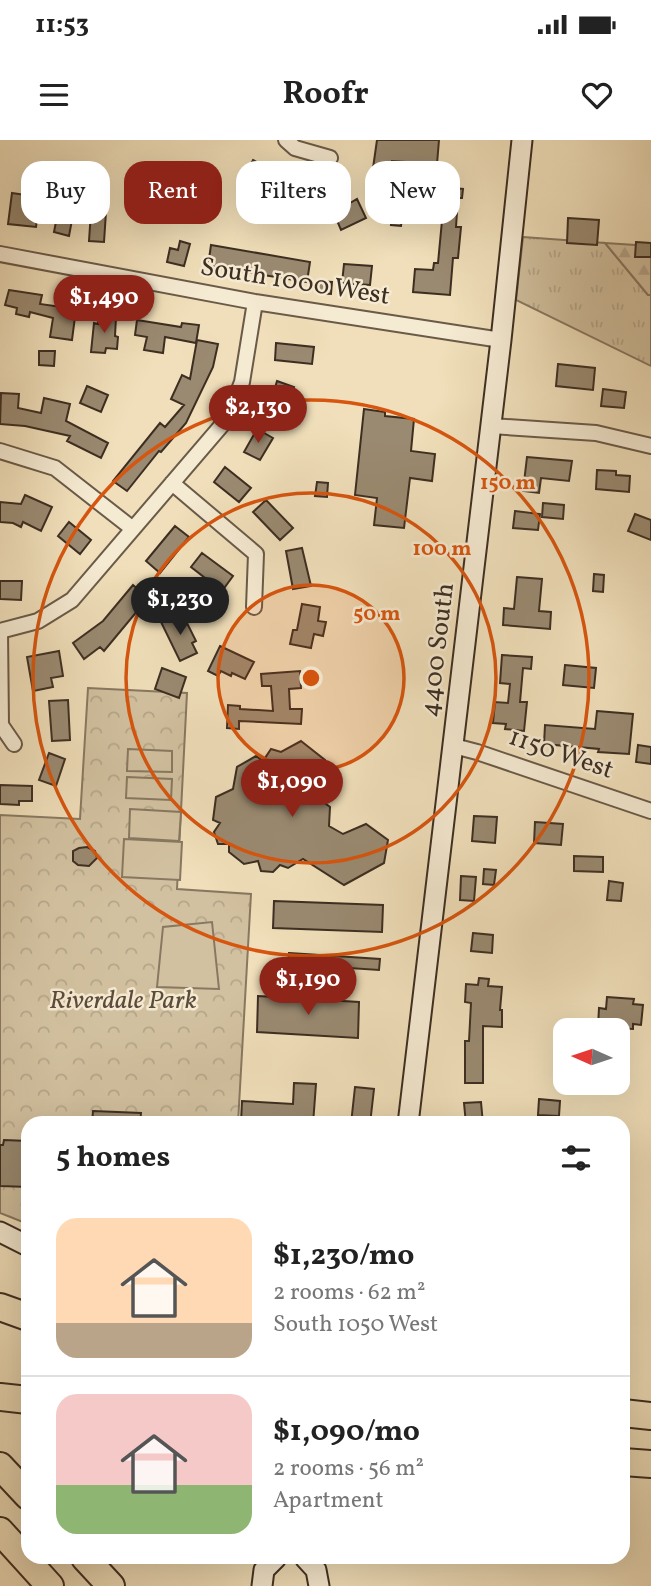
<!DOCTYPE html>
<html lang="en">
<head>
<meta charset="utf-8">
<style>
	:root { --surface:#fff; --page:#f6f6f6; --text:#222; --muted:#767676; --line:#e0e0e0; --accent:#8f2418 }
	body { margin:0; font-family:Vollkorn,serif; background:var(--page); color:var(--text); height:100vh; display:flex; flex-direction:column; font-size:26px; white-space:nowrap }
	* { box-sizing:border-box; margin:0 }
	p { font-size:23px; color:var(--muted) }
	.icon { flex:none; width:38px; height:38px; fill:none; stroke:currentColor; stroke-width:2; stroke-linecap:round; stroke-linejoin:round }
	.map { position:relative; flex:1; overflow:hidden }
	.drawer { position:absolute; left:21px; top:976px; width:609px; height:448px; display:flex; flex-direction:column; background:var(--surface); border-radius:21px; box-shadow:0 7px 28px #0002 }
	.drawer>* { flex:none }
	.top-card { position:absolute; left:21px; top:21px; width:609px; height:63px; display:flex; gap:14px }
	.needle { width:46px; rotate:273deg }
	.buttons { position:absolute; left:553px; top:878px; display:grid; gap:14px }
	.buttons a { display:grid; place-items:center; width:77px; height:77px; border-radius:14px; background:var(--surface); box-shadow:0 7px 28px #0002; font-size:35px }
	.price { position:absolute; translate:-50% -60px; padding:0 16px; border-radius:24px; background:var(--accent); color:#fff; font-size:23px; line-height:46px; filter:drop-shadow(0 2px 4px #0008) }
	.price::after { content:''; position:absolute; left:50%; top:42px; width:21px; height:16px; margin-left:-10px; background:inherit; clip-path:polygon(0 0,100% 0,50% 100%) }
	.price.on { background:#222; color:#fff }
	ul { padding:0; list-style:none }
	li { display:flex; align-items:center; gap:21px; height:175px; padding:0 35px }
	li+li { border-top:2px solid var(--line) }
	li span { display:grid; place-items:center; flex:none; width:196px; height:140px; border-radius:21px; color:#555 }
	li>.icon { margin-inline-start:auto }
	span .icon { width:84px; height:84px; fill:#fffc; stroke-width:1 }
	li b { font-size:30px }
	h2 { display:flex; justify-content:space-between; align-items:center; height:84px; padding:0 35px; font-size:30px }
	.pill { padding:0 24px; border-radius:21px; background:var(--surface); box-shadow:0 7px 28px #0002; font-size:24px; line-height:63px }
	.pill.on { background:var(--accent); color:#fff }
	.status { display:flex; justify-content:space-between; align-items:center; height:49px; padding:0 35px; background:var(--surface); direction:ltr }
	.status svg { height:19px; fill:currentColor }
	header { display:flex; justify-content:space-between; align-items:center; height:91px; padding:0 35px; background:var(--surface); font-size:32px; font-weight:700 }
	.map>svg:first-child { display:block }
</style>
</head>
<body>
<div class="status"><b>11:53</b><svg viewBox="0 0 49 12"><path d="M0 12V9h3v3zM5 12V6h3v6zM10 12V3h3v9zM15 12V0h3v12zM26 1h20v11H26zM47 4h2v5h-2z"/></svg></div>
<header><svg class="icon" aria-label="menu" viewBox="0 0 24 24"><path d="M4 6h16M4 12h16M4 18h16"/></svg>Roofr<svg class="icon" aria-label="heart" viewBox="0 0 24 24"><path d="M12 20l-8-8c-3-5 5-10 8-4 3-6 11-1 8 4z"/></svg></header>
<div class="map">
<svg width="651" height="1446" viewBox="0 0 651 1446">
	<defs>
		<pattern id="grass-tufts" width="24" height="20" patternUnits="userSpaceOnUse" patternTransform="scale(1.75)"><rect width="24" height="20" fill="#d2c1a0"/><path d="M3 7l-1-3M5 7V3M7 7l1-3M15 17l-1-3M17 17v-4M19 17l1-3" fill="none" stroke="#b5a68a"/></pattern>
		<pattern id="forest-firs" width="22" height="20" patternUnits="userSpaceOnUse" patternTransform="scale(1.75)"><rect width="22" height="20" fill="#d2c1a0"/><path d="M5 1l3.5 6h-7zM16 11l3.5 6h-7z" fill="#b5a68a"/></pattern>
		<pattern id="park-crowns" width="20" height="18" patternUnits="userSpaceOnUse" patternTransform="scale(1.75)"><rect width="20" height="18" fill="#d2c1a0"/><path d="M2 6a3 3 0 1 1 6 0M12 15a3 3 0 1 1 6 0" fill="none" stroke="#b5a68a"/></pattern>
	</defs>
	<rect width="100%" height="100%" fill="#f0dfba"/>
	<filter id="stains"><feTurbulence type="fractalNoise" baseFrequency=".00286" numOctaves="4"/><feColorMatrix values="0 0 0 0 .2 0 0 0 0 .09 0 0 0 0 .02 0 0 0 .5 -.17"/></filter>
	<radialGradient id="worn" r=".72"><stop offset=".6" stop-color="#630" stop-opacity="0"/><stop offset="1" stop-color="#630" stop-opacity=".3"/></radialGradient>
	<!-- grass -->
	<path fill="url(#grass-tufts)" stroke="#887861" stroke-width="2" d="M523 97 605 103 648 155H651V226L516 160Z"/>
	<!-- forest -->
	<path fill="url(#forest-firs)" stroke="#887861" stroke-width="2" d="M605 103 651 106V155H648Z"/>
	<!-- park -->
	<path fill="url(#park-crowns)" stroke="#887861" stroke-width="2" d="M88 548 187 553 177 749 251 754 238 983 28 984V1084L0 1073V675L80 679Z"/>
	<!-- pitch -->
	<path fill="#d2c1a0" stroke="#887861" stroke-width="2" d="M128 609 172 611V632L127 631Z
		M127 637 172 639 171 660 126 658Z
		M130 669 181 672 179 701 129 698Z
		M124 699 182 702 180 740 122 737Z
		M212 782 219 849 157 847 163 787Z"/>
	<!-- building -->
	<path fill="#9a8a71" stroke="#3d2e22" stroke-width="2" d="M377 0H439L437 24 392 21 389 57 369 56Z
		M253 20 282 35 277 44 305 51 303 58 309 60 304 79 278 72 282 58 244 38Z
		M442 47 463 49 462 58H458L456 87H461L458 118H453L450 155 413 152 415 129 433 130 434 123H438L443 70H440Z
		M12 53 40 57 36 87 8 84Z
		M348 57 350 63 357 59 366 78 341 90 333 71 338 69 336 63Z
		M59 66 74 69 69 96 54 92Z
		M393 69 403 70 401 86 391 85Z
		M91 71 106 72 104 102 89 101Z
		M568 78 599 80 597 105 567 103Z
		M180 101 190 104 184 126 167 122 170 108 178 110Z
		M636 102 651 103V117H635Z
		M211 105 310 122 307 142 208 126Z
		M344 124 372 126 370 145 342 143Z
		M318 141 332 142 331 154 317 153Z
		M9 150 42 155 40 164 76 169 72 200 50 197 53 178 30 172 29 177 16 174 17 168 5 165Z
		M98 175 116 177 115 196 118 197 117 209 106 208 105 213 91 212 94 183 98 184Z
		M137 180 181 187 182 183 199 185 196 203 165 197 163 213 144 210 147 197 135 195Z
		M197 200 218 204 213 227 186 283 161 312 159 311 127 351 113 341 160 283 165 287 184 265 171 259 182 235 190 239Z
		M276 203 314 207 312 224 275 220Z
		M39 211H55L54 226 39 225Z
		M558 224 595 228 593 250 556 246Z
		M277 241 294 247 285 273 269 268Z
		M87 246 108 255 101 272 80 263Z
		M603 249 626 252 624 268 601 266Z
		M1 253 19 254 18 268 41 273 44 258 70 264 66 281 108 303 101 318 67 301 70 296 25 286 0 284Z
		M364 269 385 272V276L414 279 411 311 435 314 432 341 410 338 404 388 374 385 377 358 355 355Z
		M257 289 273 298 260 320 244 312Z
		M527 317 572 321 569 341 541 338 539 353 523 351Z
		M225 327 251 348 239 362 214 342Z
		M597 330 616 331V335L630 336 629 352 596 349Z
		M317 342 328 343 327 357 315 356Z
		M25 355 52 367 41 391 23 382 21 387 13 383 0 382V362L21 364Z
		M266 360 293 388 280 400 253 372Z
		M543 363 564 365 563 379 542 377Z
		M515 371 540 374 538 390 513 388Z
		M635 374 651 380V400L628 391Z
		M69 382 91 400 80 414 58 396Z
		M175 386 189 397 160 433 146 421Z
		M302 408 311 446 293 449 286 411Z
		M202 413 233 436 222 451 191 427Z
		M594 434 604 435 603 452 593 451Z
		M517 437 542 439 539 471 551 472 550 489 503 485 504 468 514 469Z
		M0 441H22L21 460 0 459Z
		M133 445 148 458 104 511 100 507 84 519 73 503 103 481Z
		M302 464 320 467 318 481 326 482 323 496 314 494 311 508 290 504 293 490H297Z
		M177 474 183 485 187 483 196 501 192 503 197 513 180 521 161 482Z
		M220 506 254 522 245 539 232 533 231 536 221 531 218 536 208 531Z
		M59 511 63 536 51 538 53 547 33 551 27 517Z
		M502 515 532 517 531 529 523 528 520 562H527L524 591 505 589 506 584 493 583 495 562 508 563 510 544 500 543Z
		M565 525 596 528 594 548 563 545Z
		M162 528 186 537 179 558 155 549Z
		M300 531 301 548 289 549 290 569H302L301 584 239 581V589L227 588 228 565 240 566V569L273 571 271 546H262L261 534Z
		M68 560 70 600 52 601 49 561Z
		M597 571 633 574 629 614 598 612 599 609 544 604 545 585 595 589Z
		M301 601 325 620 323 639 328 651 322 661 330 667 329 686 343 694 366 684 388 700 384 723 344 745 303 719 288 728 280 725 273 732 261 731 258 721 244 724 229 712V704H218L214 692 220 683 213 680 216 657 233 649 237 627 256 616 263 621 271 609 281 612Z
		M638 605 651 607V624L636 622Z
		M49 613 65 619 56 646 39 640Z
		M0 645 32 646V661H19V665L0 664Z
		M474 676 497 677 495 703 472 701Z
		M535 682 563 684 561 705 534 703Z
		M87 707 95 711 97 718 89 726 78 725 73 721V711L79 708Z
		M574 716 603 717V732L574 731Z
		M484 729 496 730 494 745 483 744Z
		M461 736 476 737 474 761 460 760Z
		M609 741 623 743 621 761 607 760Z
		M274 761 383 765 382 792 273 788Z
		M473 793 493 795 492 813 471 811Z
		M289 813 380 819 379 830 288 824Z
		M479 838 489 839 488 846 502 847 500 870H502V887L483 886V943H465V901H469L471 863 465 862 466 844 478 845Z
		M258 856 359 862 358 898 257 892Z
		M607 857 634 859 633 864 643 865 641 885 633 884V889L598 887 599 868 606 869Z
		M294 943 316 944 313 984 241 982 242 961 293 964Z
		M355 947 374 949 370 984H351Z
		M539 959 560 961 559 976 538 975Z
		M481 962 483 984H466L464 963Z
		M93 971 141 973 140 984H92Z
		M4 1000 28 1001V1047L0 1046V1005H3Z"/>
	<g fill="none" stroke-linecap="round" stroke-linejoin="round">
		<!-- street casing -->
		<g stroke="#6a5a48" stroke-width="18">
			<path id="street" d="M286 0 295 8 330 18
				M0 114 255 162 501 200
				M491 286 596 293 651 306
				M0 311 55 328 133 389
				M172 343 256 414 254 467
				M0 491 38 481 72 460 228 278 242 242 255 162
				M0 491 1 585 14 604
				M454 606 477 612 651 671"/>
		</g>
		<!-- secondary casing -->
		<g stroke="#3d2e22" stroke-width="23">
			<path id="secondary" d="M408 984 501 200 522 0
				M0 1092 28 1106
				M305 1418 316 1430 319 1446
				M262 1446 264 1430 276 1418"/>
		</g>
		<!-- highway casing -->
		<g stroke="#3d2e22" stroke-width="30">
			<path id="highway" d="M0 1167 28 1177
				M0 1257 28 1260
				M623 1273 651 1276
				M623 1322 651 1324
				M0 1326 28 1356
				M0 1391 50 1446
				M85 1418 111 1446"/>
		</g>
		<!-- street -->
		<use href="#street" stroke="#f5ead2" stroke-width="14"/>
		<!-- secondary -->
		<use href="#secondary" stroke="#f5ead2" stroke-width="19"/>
		<!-- highway -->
		<use href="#highway" stroke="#f0dfba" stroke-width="26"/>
	</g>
	<!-- distance rings -->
	<circle cx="311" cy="538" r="93" fill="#d7550e" fill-opacity=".12"/>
	<g fill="none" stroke="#d7550e" stroke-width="3.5">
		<circle cx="311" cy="538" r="93"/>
		<circle cx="311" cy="538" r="185"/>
		<circle cx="311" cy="538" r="278"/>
	</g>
	<g text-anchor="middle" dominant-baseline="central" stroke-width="5" stroke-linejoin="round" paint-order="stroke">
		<!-- street labels -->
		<g font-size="26" fill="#3d2e22" stroke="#f5ead2">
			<text transform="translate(295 142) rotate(9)">South 1000 West</text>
			<text transform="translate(438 510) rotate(-83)">4400 South</text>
			<text transform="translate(561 614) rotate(19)">1150 West</text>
		</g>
		<!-- park labels -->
		<g font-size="26" font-style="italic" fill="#5b4b3b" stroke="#f5ead2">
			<text x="123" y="861">Riverdale Park</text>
		</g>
	</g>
	<circle cx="311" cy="538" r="10" fill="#d7550e" stroke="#f5ead2" stroke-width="3.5"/>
	<g font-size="21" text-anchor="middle" font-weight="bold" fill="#d7550e" stroke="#f5ead2" stroke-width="5" stroke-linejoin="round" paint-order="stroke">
		<text x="508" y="349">150 m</text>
		<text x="442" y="415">100 m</text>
		<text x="377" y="480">50 m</text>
	</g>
	<rect width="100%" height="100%" filter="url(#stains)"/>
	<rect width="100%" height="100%" fill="url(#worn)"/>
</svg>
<div class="buttons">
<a><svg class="needle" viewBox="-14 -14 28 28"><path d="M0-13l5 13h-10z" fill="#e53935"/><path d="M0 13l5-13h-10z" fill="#767676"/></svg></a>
</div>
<b class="price" style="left:104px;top:195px">$1,490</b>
<b class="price" style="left:258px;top:305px">$2,130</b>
<b class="price on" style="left:180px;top:497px">$1,230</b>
<b class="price" style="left:292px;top:679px">$1,090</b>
<b class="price" style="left:308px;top:877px">$1,190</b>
<div class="top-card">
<a class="pill">Buy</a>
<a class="pill on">Rent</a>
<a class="pill">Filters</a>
<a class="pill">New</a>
</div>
<section class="drawer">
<h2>5 homes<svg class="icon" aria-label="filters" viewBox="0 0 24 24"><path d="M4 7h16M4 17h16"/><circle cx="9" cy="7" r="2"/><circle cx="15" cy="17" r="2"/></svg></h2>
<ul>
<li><span style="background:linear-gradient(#ffd9b3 75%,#b9a48a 0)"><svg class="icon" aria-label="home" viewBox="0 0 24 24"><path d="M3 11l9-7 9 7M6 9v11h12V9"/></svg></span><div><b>$1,230/mo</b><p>2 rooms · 62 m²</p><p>South 1050 West</p></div></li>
<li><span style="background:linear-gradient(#f6c9c9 65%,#8fb573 0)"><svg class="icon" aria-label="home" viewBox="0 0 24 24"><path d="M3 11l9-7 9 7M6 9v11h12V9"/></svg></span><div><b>$1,090/mo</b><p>2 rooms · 56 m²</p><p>Apartment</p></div></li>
</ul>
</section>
</div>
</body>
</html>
